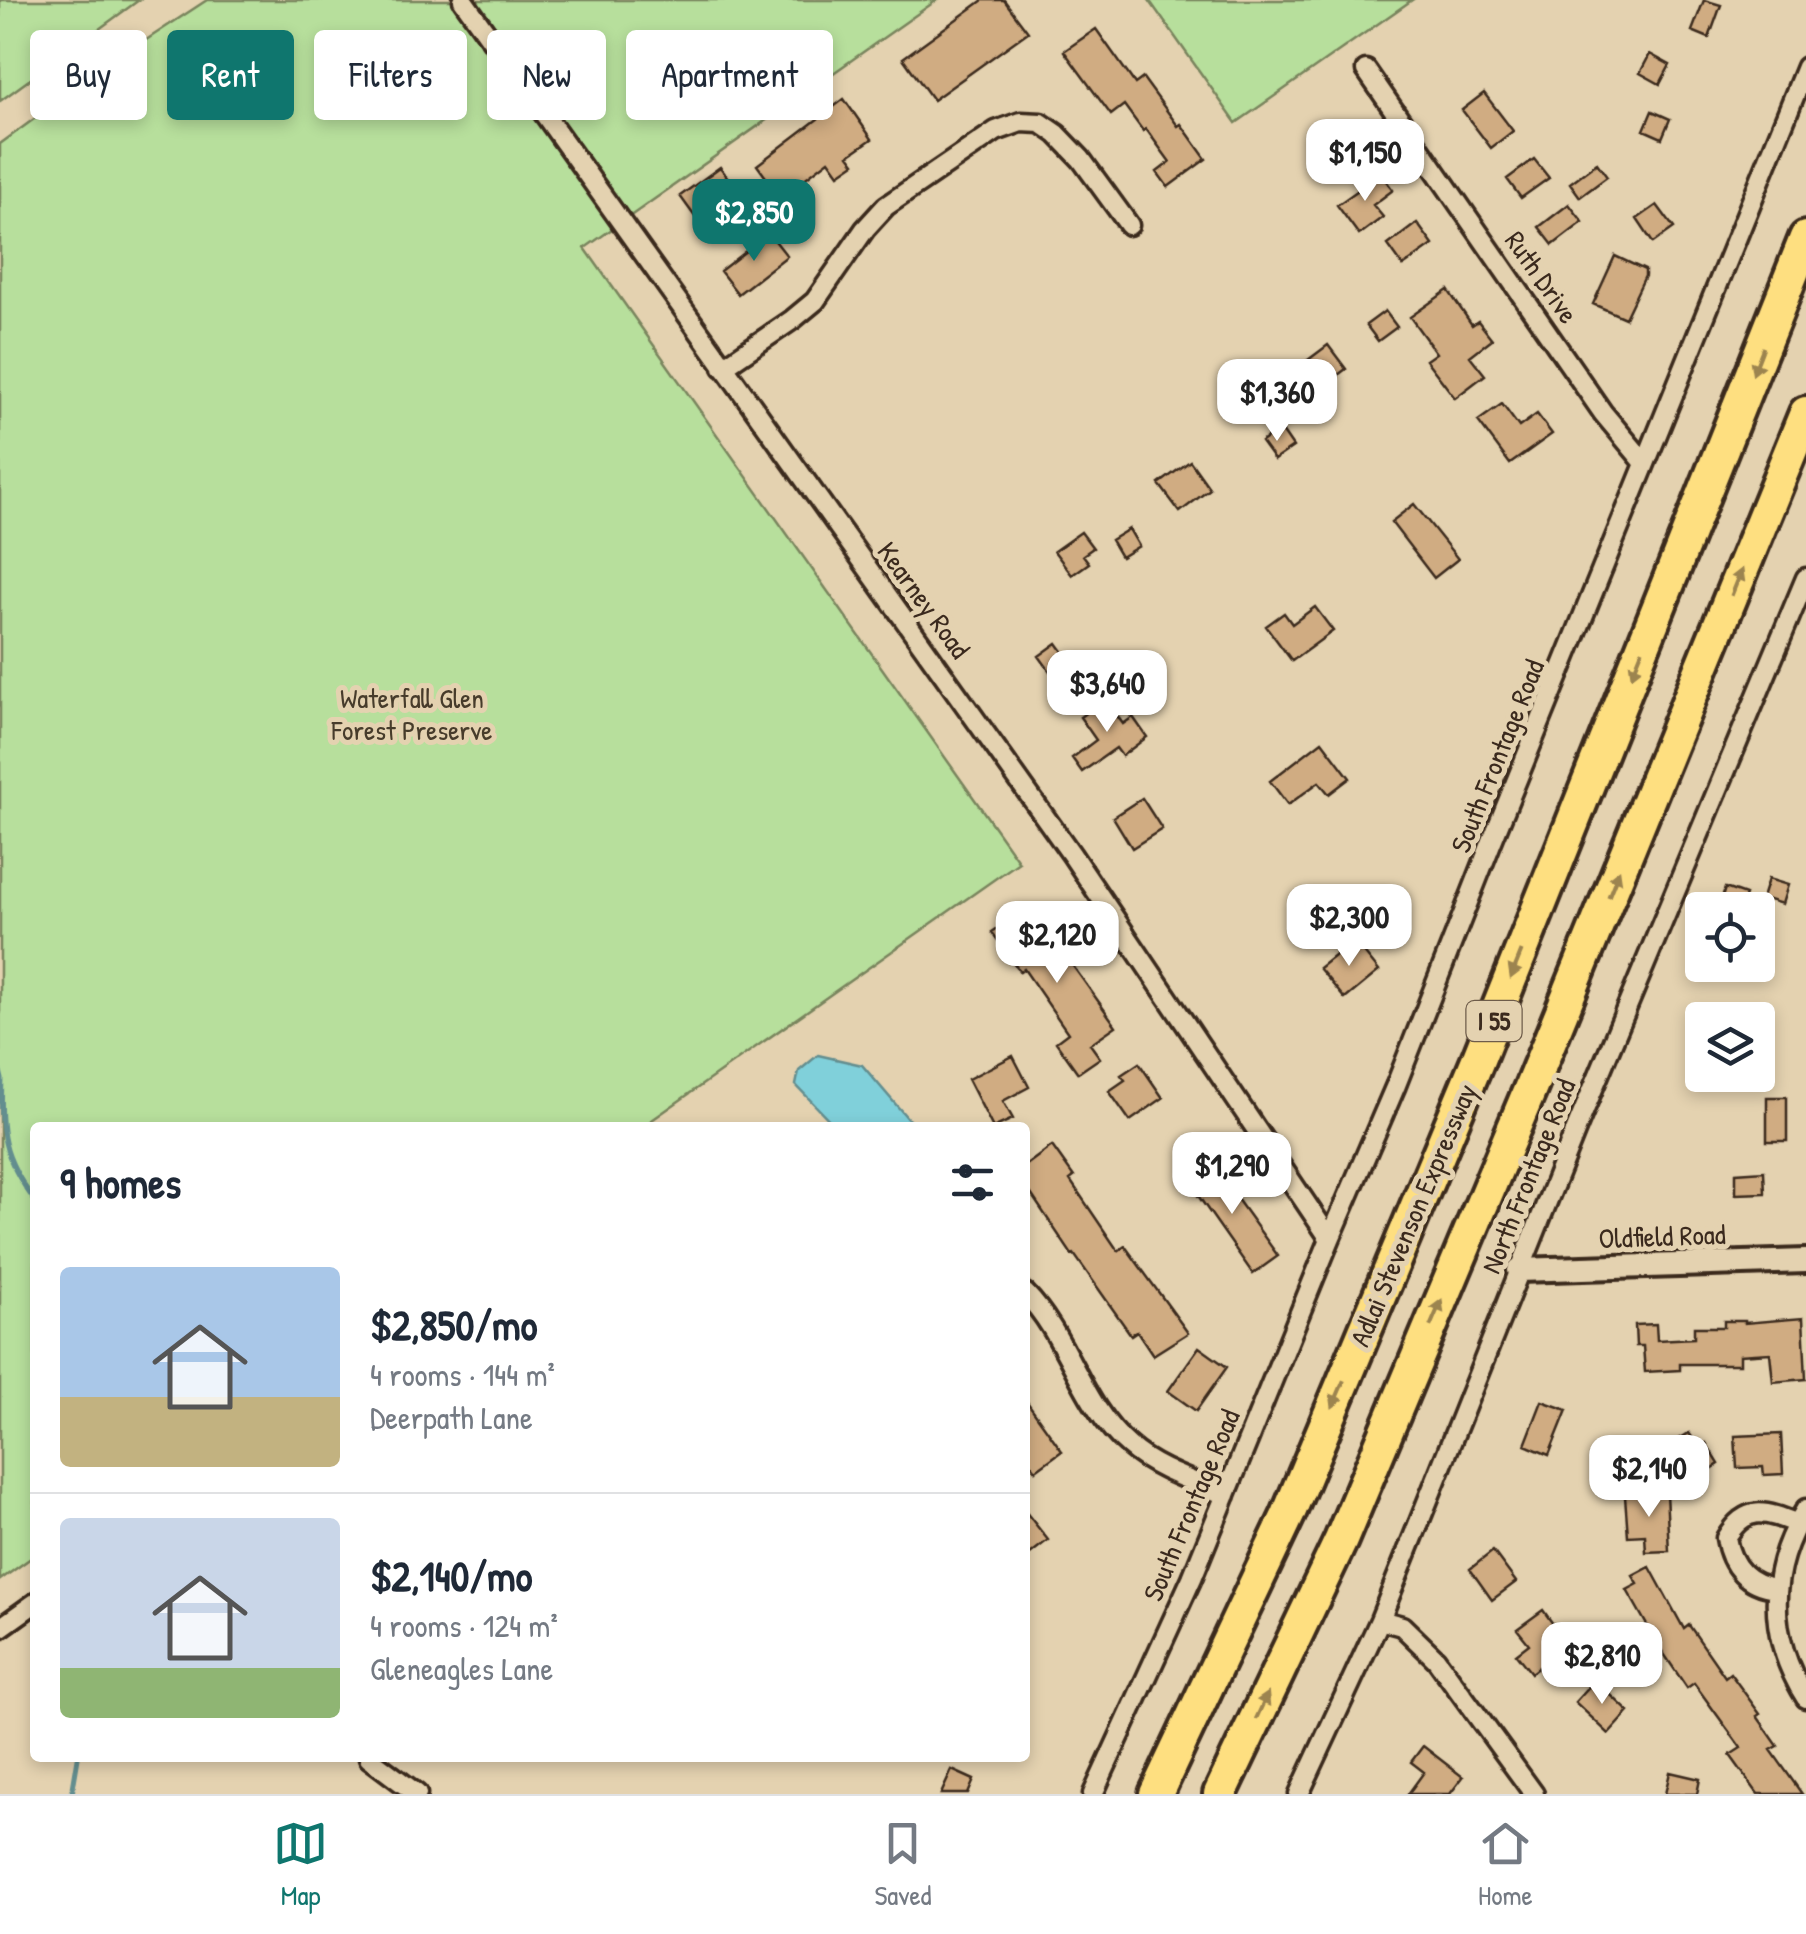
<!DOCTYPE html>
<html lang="en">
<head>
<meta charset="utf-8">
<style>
	:root { --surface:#fff; --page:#f2f2f3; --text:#1f2937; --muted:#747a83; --line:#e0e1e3; --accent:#0f766e }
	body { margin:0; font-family:"Patrick Hand",sans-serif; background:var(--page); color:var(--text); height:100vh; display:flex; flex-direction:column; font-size:38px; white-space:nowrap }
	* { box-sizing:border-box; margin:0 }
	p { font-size:32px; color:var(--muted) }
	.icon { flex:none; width:55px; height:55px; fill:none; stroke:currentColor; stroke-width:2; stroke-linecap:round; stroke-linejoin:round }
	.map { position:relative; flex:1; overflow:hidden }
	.drawer { position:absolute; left:30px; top:1122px; width:1000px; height:640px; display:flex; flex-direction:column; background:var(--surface); border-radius:10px; box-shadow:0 5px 15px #0003 }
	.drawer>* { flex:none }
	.top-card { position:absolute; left:30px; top:30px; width:1000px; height:90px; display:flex; gap:20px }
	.controls { position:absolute; left:1685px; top:892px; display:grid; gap:20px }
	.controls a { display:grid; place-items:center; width:90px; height:90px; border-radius:10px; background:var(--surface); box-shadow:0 5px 15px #0003; font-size:50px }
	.price { position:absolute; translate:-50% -85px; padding:0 22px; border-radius:20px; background:#fff; color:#222; font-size:32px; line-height:65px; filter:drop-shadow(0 2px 5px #0008) }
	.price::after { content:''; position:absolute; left:50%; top:60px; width:30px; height:22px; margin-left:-15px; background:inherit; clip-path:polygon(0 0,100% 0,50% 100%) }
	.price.current { background:var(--accent); color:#fff }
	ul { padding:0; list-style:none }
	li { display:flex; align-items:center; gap:30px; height:250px; padding:0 30px }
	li+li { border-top:2px solid var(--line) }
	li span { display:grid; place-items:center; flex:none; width:280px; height:200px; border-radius:10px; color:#555 }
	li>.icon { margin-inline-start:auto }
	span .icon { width:120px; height:120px; fill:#fffc; stroke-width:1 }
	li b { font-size:42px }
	h2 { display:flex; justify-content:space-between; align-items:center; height:120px; padding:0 30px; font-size:42px }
	.tag { padding:0 35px; border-radius:10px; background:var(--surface); box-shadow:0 5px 15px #0003; font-size:35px; line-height:90px }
	.tag.current { background:var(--accent); color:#fff }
	.dock { display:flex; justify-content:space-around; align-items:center; height:140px; border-top:2px solid var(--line); background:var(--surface); font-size:28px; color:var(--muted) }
	.dock a { display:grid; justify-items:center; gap:5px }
	.dock .current { color:var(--accent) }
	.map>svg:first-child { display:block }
</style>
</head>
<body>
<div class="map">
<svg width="1806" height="1794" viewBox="0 0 1806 1794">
	<rect width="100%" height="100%" fill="#e4d2b0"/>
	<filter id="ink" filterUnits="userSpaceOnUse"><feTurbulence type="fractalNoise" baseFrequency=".01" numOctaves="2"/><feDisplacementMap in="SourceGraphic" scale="20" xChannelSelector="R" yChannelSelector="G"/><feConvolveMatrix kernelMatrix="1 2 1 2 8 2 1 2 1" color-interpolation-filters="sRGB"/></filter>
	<g filter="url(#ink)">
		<!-- green -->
		<path fill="#b7df9c" stroke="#79845d" stroke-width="2.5" d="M0 0H139L0 101Z
			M207 0H937L585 248 1019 862 642 1127 35 1128V1555L0 1580V144L105 67Z
			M1149 0H1412L1236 123Z"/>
		<!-- water -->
		<path fill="#80d0da" stroke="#648e8f" stroke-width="2.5" d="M818 1055 862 1065 915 1127H836L796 1085 799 1071Z"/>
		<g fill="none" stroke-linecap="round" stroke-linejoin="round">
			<!-- stream -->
			<path stroke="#648e8f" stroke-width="5" d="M0 1071 2 1079C0 1133 2 1157 35 1201
				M72 1794 78 1758"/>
		</g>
		<!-- building -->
		<path fill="#d0ac82" stroke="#3b2a1e" stroke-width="2.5" d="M983 0H1004L1028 32 933 100 903 58Z
			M1704 0 1721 5 1709 38 1692 31Z
			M1096 29 1135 84 1143 78 1178 126 1181 124 1206 159 1168 187 1157 172 1170 162 1146 129 1143 131 1124 105 1111 115 1064 51Z
			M1650 54 1670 65 1660 84 1640 73Z
			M1484 93 1513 131 1491 148 1462 110Z
			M844 99 872 139 849 155 855 163 839 174 829 160 794 187 811 210 797 220 757 165Z
			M1652 111 1670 119 1662 138 1644 130Z
			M1344 127 1360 152 1332 171 1315 146Z
			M1534 159 1549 178 1521 198 1507 179Z
			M1597 163 1607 177 1580 197 1570 183Z
			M720 167 751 209 711 239 680 196Z
			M1381 174 1393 190 1373 205 1383 217 1359 235 1337 205Z
			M1569 204 1583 222 1553 245 1539 227Z
			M1657 205 1674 228 1653 243 1637 219Z
			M1417 223 1433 245 1403 266 1388 245Z
			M769 233 787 256 738 294 720 271Z
			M1615 256 1645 270V276L1625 318 1593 304Z
			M1448 290 1472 325 1478 321 1492 339 1470 356 1485 375 1455 398 1426 360 1436 353 1410 317Z
			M1385 311 1397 327 1378 341 1366 325Z
			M1328 345 1346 369 1326 384 1308 360Z
			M1502 404 1519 427 1537 414 1552 434 1510 464 1478 421Z
			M1280 428 1293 447 1274 460 1261 442Z
			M1190 461 1210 489 1180 512 1159 484Z
			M1414 504 1458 559 1434 578 1391 522Z
			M1129 529 1139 546 1121 557 1111 540Z
			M1081 532 1093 548 1083 555 1089 563 1072 575 1054 551Z
			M1315 607 1333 631 1292 661 1266 626 1284 613 1292 624Z
			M1057 643 1083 679 1065 692 1039 656Z
			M1105 699 1123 724 1133 717 1147 737 1122 756 1116 748 1082 772 1072 758 1096 740 1080 717Z
			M1322 741 1350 778 1329 794 1319 782 1288 805 1270 781Z
			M1142 798 1162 829 1132 848 1113 817Z
			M1768 879 1788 885 1782 904 1762 898Z
			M1725 888 1745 895 1740 910H1718Z
			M1030 906 1116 1026 1090 1044 1100 1058 1078 1073 1056 1042 1068 1033 1024 969 1020 972 992 932Z
			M1354 940 1379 971 1345 999 1319 968Z
			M1013 1056 1029 1087 1003 1101 1013 1119 993 1128 968 1079Z
			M1139 1063 1163 1098 1130 1121 1109 1091 1125 1080 1121 1075Z
			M1767 1097H1787V1141H1767Z
			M1052 1146 1074 1177 1070 1180 1118 1251 1125 1246 1188 1333 1153 1355 1137 1331 1131 1335 1074 1254 1072 1255 1025 1185V1166Z
			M1209 1160 1278 1256 1253 1274 1185 1177Z
			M1764 1171 1765 1193 1736 1194V1173Z
			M1803 1318 1806 1379 1773 1382 1770 1353 1740 1355V1364H1680V1370L1645 1372 1643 1346H1636L1635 1325 1656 1324 1657 1340 1694 1338V1327H1724V1321H1745V1323Z
			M1199 1347 1227 1367 1196 1411 1168 1391Z
			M1025 1399 1062 1451 1036 1470 1025 1456Z
			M1542 1401 1567 1410 1549 1455 1525 1445Z
			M1689 1433 1699 1447 1706 1443 1719 1464 1677 1491 1659 1463 1668 1457 1663 1449Z
			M1781 1434 1783 1474 1764 1475 1763 1467 1737 1468 1735 1436Z
			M1666 1493 1669 1551 1646 1552 1645 1535 1628 1536 1625 1496Z
			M1025 1511 1048 1540 1025 1558Z
			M1493 1551 1516 1582 1492 1600 1470 1569Z
			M1650 1567 1684 1629 1689 1625 1725 1677 1730 1673 1760 1714 1757 1716 1778 1746 1771 1750 1802 1794H1758L1730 1755 1741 1748 1694 1683 1687 1688 1660 1648 1627 1590 1638 1584 1633 1576Z
			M1543 1610 1568 1645 1531 1673 1516 1654 1529 1644 1517 1629Z
			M1595 1680 1629 1712 1609 1734 1575 1702Z
			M1423 1746 1463 1777 1450 1794H1408L1424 1772 1411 1762Z
			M952 1770 974 1780 968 1794H941Z
			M1670 1772 1700 1779 1697 1794H1665Z"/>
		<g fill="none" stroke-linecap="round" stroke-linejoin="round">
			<!-- minor casing -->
			<g stroke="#3b2a1e" stroke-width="25">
				<path id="minor" d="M463 0 1072 855 1330 1239
					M1366 70 1603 413 1644 462
					M723 367 792 320 815 301 865 229 886 206 996 131 1021 122 1041 123 1057 134 1081 159 1129 225
					M1025 1293C1069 1338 1081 1405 1129 1446 1156 1470 1193 1481 1226 1495
					M1806 1509C1767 1570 1767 1636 1806 1698
					M1776 1588C1747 1585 1731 1567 1726 1538 1746 1504 1765 1511 1798 1524
					M1380 1620 1402 1626 1436 1659 1534 1794
					M0 1628 35 1603
					M369 1758 417 1794
					M1093 1794 1192 1578 1330 1239 1396 1085 1492 841 1806 67
					M1299 1794 1380 1620 1577 1127 1806 578"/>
			</g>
			<!-- tertiary casing -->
			<g stroke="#3b2a1e" stroke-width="30">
				<path id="tertiary" d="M1519 1270 1806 1261"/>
			</g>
			<!-- motorway casing -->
			<g stroke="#3b2a1e" stroke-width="40">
				<path id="motorway" d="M1156 1794 1288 1515 1477 1062 1806 238
					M1220 1794 1341 1540 1531 1087 1806 413"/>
			</g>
			<!-- minor -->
			<use href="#minor" stroke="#e4d2b0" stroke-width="18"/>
			<!-- tertiary -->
			<use href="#tertiary" stroke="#e4d2b0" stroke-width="22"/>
			<!-- motorway -->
			<use href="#motorway" stroke="#fedf80" stroke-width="32"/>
		</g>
		<!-- one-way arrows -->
		<defs><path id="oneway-solid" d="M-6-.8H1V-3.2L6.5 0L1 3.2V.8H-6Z" transform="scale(2.5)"/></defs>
		<g fill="#9c844f">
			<use href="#oneway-solid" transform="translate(1758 361) rotate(111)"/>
			<use href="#oneway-solid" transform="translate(1737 582) rotate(-68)"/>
			<use href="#oneway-solid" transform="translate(1637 663) rotate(112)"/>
			<use href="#oneway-solid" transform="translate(1614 883) rotate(-68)"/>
			<use href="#oneway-solid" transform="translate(1516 965) rotate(112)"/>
			<use href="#oneway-solid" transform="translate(1436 1313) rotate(-67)"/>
			<use href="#oneway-solid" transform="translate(1338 1394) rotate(113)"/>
			<use href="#oneway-solid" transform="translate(1262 1706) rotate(-65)"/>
		</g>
	</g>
	<g text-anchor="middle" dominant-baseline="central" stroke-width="10" stroke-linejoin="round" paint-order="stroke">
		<!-- shield labels -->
		<rect fill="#e4d2b0" stroke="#6e5c4a" stroke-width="2.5" x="1466.5" y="1001" width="55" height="40" rx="8"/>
		<g font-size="25" font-weight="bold" fill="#3b2a1e">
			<text x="1494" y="1021">I 55</text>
		</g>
		<!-- street labels -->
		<g font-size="28" fill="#3b2a1e" stroke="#e4d2b0">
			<text transform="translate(1542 277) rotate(55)">Ruth Drive</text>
			<text transform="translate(924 600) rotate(54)">Kearney Road</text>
			<text transform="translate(1497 756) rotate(-68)">South Frontage Road</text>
			<text transform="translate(1528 1176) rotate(-68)">North Frontage Road</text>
			<text transform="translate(1413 1215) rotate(-67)">Adlai Stevenson Expressway</text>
			<text transform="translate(1662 1236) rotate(-2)">Oldfield Road</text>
			<text transform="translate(1191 1505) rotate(-67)">South Frontage Road</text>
		</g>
		<!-- park labels -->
		<g font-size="28" fill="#473c2b" stroke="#e4d2b0">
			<text x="412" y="698">Waterfall Glen<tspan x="412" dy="32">Forest Preserve</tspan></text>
		</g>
	</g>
</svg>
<div class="controls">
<a><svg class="icon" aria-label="locate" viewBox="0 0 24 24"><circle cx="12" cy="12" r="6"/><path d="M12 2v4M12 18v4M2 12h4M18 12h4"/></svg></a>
<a><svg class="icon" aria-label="layers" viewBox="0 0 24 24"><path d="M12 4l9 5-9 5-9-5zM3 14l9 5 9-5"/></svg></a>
</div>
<b class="price" style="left:1365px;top:204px">$1,150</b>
<b class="price current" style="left:754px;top:264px">$2,850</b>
<b class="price" style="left:1277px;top:444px">$1,360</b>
<b class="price" style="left:1107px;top:735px">$3,640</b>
<b class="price" style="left:1349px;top:969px">$2,300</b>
<b class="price" style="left:1057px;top:986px">$2,120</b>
<b class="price" style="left:1232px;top:1217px">$1,290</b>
<b class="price" style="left:1649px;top:1520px">$2,140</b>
<b class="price" style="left:1602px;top:1707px">$2,810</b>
<div class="top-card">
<a class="tag">Buy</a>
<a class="tag current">Rent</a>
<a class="tag">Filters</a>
<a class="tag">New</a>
<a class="tag">Apartment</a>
</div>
<section class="drawer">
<h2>9 homes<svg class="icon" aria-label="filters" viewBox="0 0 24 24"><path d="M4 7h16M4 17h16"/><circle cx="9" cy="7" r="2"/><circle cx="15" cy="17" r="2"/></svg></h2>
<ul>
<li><span style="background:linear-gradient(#a9c7e8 65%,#c2b280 0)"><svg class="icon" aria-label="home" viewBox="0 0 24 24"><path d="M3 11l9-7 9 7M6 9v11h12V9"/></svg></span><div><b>$2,850/mo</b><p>4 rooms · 144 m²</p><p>Deerpath Lane</p></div></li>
<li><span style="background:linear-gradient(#c9d6e8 75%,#8fb573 0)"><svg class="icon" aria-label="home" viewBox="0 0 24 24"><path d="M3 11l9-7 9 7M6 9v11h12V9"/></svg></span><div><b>$2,140/mo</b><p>4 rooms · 124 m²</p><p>Gleneagles Lane</p></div></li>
</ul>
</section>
</div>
<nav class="dock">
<a class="current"><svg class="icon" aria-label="map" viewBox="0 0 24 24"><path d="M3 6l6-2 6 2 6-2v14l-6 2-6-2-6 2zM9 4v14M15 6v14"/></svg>Map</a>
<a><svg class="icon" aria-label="saved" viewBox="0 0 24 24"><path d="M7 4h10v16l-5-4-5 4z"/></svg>Saved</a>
<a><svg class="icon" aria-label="home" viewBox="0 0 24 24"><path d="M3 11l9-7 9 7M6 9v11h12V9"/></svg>Home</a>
</nav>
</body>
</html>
